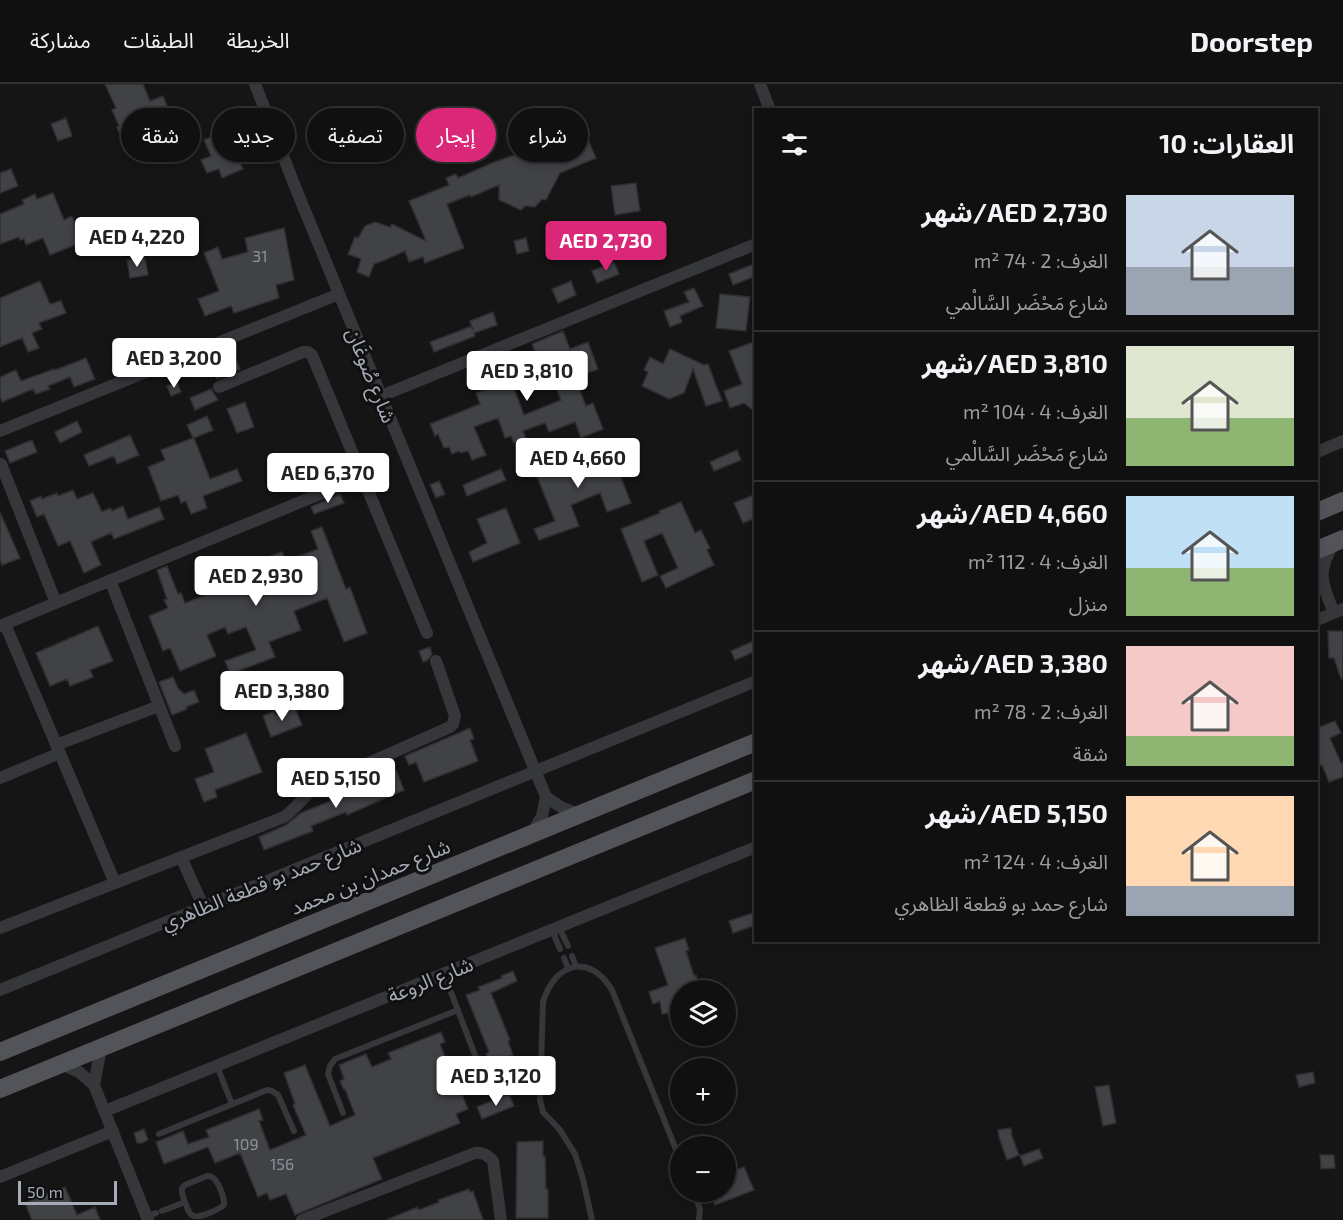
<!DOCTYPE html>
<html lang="ar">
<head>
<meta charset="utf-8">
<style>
	:root { --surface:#101010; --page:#1e1e1e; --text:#f1f3f6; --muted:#9c9d9f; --line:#303030; --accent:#db2777 }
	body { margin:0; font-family:"Exo 2","Noto Sans Arabic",sans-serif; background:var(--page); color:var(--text); direction:rtl; height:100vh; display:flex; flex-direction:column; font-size:22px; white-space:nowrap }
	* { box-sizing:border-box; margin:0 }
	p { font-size:20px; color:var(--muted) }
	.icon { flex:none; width:33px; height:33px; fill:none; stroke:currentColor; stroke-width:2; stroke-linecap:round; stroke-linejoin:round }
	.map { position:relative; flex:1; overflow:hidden; direction:ltr }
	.side { position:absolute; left:754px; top:24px; width:564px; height:834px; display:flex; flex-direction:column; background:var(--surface); border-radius:0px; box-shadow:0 3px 9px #0003,0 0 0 2px var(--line); direction:rtl }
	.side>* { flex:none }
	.top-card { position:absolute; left:18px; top:24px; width:570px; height:54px; direction:rtl; display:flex; gap:12px }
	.fabs { position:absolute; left:670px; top:896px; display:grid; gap:12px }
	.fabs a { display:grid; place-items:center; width:66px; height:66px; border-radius:50%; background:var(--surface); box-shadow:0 3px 9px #0003,0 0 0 2px var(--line); font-size:30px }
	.scale { position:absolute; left:18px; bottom:15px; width:99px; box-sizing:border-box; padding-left:6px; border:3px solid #a6acb7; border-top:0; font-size:16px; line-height:21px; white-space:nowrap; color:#a6acb7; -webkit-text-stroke:4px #101011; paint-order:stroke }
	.price { position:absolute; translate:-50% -51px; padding:0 14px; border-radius:6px; background:#fff; color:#222; font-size:20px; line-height:39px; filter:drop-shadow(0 2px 3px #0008) }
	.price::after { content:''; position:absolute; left:50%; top:36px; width:18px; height:14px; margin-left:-9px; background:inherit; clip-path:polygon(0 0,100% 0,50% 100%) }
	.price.active { background:var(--accent); color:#fff }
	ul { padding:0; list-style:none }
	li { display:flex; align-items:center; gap:18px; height:150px; padding:0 24px }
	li+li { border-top:2px solid var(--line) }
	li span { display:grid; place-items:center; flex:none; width:168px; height:120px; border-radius:0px; color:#555 }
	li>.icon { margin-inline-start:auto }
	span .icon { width:72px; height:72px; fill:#fffc; stroke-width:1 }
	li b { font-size:26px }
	h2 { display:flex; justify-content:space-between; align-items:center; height:72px; padding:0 24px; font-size:26px }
	.chip { padding:0 21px; border-radius:27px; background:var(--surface); box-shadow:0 3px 9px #0003,0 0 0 2px var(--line); font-size:21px; line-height:54px }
	.chip.active { background:var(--accent); color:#fff }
	header { display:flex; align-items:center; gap:36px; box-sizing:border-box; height:84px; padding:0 30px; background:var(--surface); border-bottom:2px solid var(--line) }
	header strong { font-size:28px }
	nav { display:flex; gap:33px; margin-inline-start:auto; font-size:21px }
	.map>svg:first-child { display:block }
</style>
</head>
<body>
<header>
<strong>Doorstep</strong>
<nav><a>الخريطة</a><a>الطبقات</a><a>مشاركة</a></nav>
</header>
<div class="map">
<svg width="1343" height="1136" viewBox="0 0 1343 1136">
	<rect width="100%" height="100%" fill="#151516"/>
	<!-- building -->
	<path fill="#414246" stroke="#2f2f32" stroke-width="1.5" d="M105 0H143L150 17 163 12 173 37V54L165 62 138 72 134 62 126 66 117 43 119 42 112 26 116 24Z
		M66 34 72 52 58 57 51 40Z
		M225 43 243 85 222 94 219 85 207 89 201 76 211 72 204 56 213 52 211 49Z
		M583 44 596 74 560 89 546 116 542 115 535 123 525 122 521 126 499 116V101L471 113 470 111 447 120 464 164 425 179 423 173 409 178 405 167 385 176 374 180 369 193 357 188 361 175 348 170 355 153 358 154 365 142 375 138 390 143 392 140 426 157 409 117 449 101 446 94 456 90 458 94 492 79 557 56Z
		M11 85 18 102 0 109V89Z
		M636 99 640 127 615 131 611 102Z
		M53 109 64 136 72 132 77 144 104 133 110 147 50 171 43 154 26 161 24 155 20 156 19 153 0 160V130L24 120 22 116 35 110 37 115Z
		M284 144 294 196 276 201 279 214 234 229 231 222 205 232 198 215 219 207 204 169 218 163 222 175 248 168 245 154Z
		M576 146 583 165 569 170 561 151Z
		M526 154 529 167 517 170 514 157Z
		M145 174 148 191 130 194 127 176Z
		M614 178 619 190 597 199 592 187Z
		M756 179V192L733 201 729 190Z
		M40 197 50 220 61 217 66 229 39 239 42 245 32 249 39 264 28 268 22 254 0 263V214Z
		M571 197 576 211 558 219 552 205Z
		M694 204 703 222 680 232 682 238 670 243 664 227 689 218 684 208Z
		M720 210 750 213 746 247 716 244Z
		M493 228 497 241 474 249 475 252 434 268 430 258 472 242 473 247 470 237Z
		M563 247 570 265 588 258 598 285 575 294 586 322 593 319 603 345 581 354 575 338 549 348 545 339 523 347 526 354 514 359 511 352 505 354 498 334 474 343 486 371 472 376 468 367 460 369 459 367 452 370 449 363 444 364 438 350 435 352 430 340 480 320 476 309 487 305 485 301 496 297 492 286 505 280 524 331 561 316 545 276 542 277 538 267 535 268 532 260Z
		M756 257V329L744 319 730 324 724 307 742 300 729 267Z
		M670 265 704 281 708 280 722 317 706 322 693 285 684 309 669 315 642 302 648 288 644 286 650 273 663 280Z
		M235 273 240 285 217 295 212 282Z
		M86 274 95 295 74 303 70 293 48 302 50 305 36 310 33 305 2 318 0 312V293L16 286 21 297 54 285 55 286Z
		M177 298 181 308 171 312 167 302Z
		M211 305 218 316 195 326 190 314Z
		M245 318 254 343 237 349 227 325Z
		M207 332 213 346 194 354 210 395 237 385 242 397 203 412 207 424 191 430 186 417 181 419 178 411 161 417 148 383 165 376 161 366 193 354 187 341Z
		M77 337 82 348 60 359 55 348Z
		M130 351 139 371 117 380 114 372 89 382 84 371Z
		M32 356 37 368 10 379 5 367Z
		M737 366 741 376 714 387 710 378Z
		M603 370 604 374 612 371 631 419 607 428 600 409 571 421 579 442 539 456 534 445 555 437 535 388 547 383 545 378 561 372 563 377 576 372 579 380Z
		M501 385 506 396 467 412 463 401Z
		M439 397 445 410 436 414 430 401Z
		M73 406 77 415 93 409 102 428 110 424 112 427 123 422 128 435 159 423 164 435 114 455 111 449 91 458 101 481 84 489 70 457 58 462 44 430 37 433 30 417 41 412 42 415 57 409 58 412Z
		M340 410 344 419 314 430 311 423Z
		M756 410V434L743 439 734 419Z
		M681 418 695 449 701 446 710 464 707 466 714 481 666 504 660 492 678 484 662 449 644 457 658 491 642 498 621 445 660 429 659 427Z
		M506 424 520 459 473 478 469 468 487 459 477 435Z
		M0 428 20 474 2 481 0 475Z
		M322 443 346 505 350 503 367 549 344 558 327 514 294 527 301 546 269 558 275 573 230 590 225 577 256 566 246 543 228 550 225 543 207 551 216 572 180 587 170 564 163 567 149 532 168 524 164 516 167 515 157 486 167 482 178 510 181 509 185 519 222 505 214 489 231 482 236 496 269 483 265 474 282 468 286 477 318 465 311 447Z
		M98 542 113 577 90 586 93 593 70 602 67 595 50 602 36 569Z
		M1328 547H1343V595H1341L1334 574H1329Z
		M756 556V567L735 576 731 567Z
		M430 563 432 570 428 576 423 578 419 567Z
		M173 593 178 604 184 610 194 606 199 618 186 623 187 625 172 631 159 598Z
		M295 624 302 641 271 653 263 632 274 627 276 631Z
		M1335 637 1341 649 1330 654 1341 679 1343 678V693L1329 698 1322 681 1317 683V644Z
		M470 644 474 655 470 656 478 677 424 698 416 678 409 681 405 672Z
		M246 649 262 688 215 706 217 713 204 718 195 695 214 688 205 665Z
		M396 686 404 706 347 731 346 728 311 742 313 747 264 766 259 753 286 741 301 729 350 709 349 707Z
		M756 828V841L733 849 729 837Z
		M685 854 689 866 686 867 694 892 696 891 700 903 691 906H681V910L675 912 677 928 662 930 660 917 653 920 649 908 668 901 655 864Z
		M513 887 517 897 491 909 510 956 508 957 513 971 491 980 486 970 489 968 466 911 480 906 478 903 502 894 501 892Z
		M441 948 445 958 440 960 454 996 456 995 468 1025 456 1030 460 1039 373 1074 382 1095 295 1131 286 1110 270 1116 267 1109 258 1113 240 1069 215 1079 208 1063 164 1080 156 1058 183 1047 188 1060 209 1053 206 1046 259 1025 263 1036 259 1037 270 1066 306 1051 293 1021 295 1020 284 989 305 981 330 1042 355 1031 345 1005 344 1006 340 997 344 995 339 981 366 970 372 983 391 975 388 969Z
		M1313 988 1315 999 1299 1003 1296 991Z
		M1109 1001 1116 1039 1103 1042 1095 1003Z
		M509 1010 514 1022 482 1035 477 1023Z
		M1011 1044 1012 1052 1019 1071 1007 1076 999 1053 998 1046Z
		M144 1045 148 1056 142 1059H137L134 1049Z
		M543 1057V1072H545L546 1105H548V1134H516L517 1058Z
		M1039 1065 1043 1074 1024 1082 1020 1072Z
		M1320 1071H1334L1335 1084 1321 1085Z
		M744 1083 754 1106 715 1121 710 1107H726V1090Z
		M65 1103 77 1131 95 1123 100 1136H32L25 1119Z
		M469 1105 470 1108 473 1107 483 1136H388V1135L418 1123 419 1126 439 1118 438 1116Z"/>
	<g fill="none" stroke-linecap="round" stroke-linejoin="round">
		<!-- lane -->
		<path stroke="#36373b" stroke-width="6" d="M559 843 568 862
			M552 846 560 865
			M572 872 576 882
			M564 874 568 884
			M444 890 483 992 486 995 494 998H541
			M217 982 232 1020
			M343 1029 328 990 330 982 335 975 458 926
			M159 1050 267 1006 272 1007 278 1011 294 1047
			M207 1092C209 1092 210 1092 212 1093 218 1096 225 1115 224 1121 219 1125 198 1136 192 1131 188 1129 187 1122 185 1118 183 1112 181 1110 182 1104L185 1101Z
			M693 1107 700 1125 699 1136
			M162 1127 185 1118
			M147 1133 156 1129
			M592 1136 583 1095 575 1070 560 1046 543 1028 540 1016 543 918C555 879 589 868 612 906L681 1078"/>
		<!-- street -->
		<path stroke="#36373b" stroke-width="12" d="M255 0 296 105 546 713 542 732 532 750
			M760 0 770 26
			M219 303 303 268H308L312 271 427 549
			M381 312 756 160
			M0 347 339 210
			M1317 368 1343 357
			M1 380 56 519
			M1334 459C1316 489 1322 499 1334 529
			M110 496 175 662
			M1317 536 1343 525
			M5 540 115 799
			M0 542 361 393
			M56 661 159 622
			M0 694 60 669
			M546 713 561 723 578 730
			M181 773 203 822
			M0 844 284 733C297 724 304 711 317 702L450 643 453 640 455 632 436 577
			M0 906 756 597
			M61 980 79 988 94 1001 148 1136
			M94 1001 101 964
			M105 1027 756 763
			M0 1093 113 1047
			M302 1136 475 1069C483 1068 487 1071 493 1077L501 1136"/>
		<!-- primary -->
		<path stroke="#52545a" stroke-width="18" d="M1317 428 1343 417
			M1317 466 1343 455
			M0 968 756 658
			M0 1005 756 696"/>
	</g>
	<g text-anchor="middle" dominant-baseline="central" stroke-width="6" stroke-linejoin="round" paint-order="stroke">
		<!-- number labels -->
		<g font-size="16" fill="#8d929b">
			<text x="260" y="171">31</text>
			<text x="246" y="1059">109</text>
			<text x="282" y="1079">156</text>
		</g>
		<!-- street labels -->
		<g font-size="20" fill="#a6acb7" stroke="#101011">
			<text transform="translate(372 291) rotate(68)">شارع صُوغَان</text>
			<text transform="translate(370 792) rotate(-22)">شارع حمدان بن محمد</text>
			<text transform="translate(261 799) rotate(-22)">شارع حمد بو قطعة الظاهري</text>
			<text transform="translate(430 895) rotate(-22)">شارع الروعة</text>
		</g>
	</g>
</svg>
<div class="fabs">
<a><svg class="icon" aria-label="layers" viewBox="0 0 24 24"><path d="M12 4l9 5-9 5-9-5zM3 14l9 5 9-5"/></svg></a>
<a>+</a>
<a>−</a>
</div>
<div class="scale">50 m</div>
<b class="price" style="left:137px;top:184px">AED 4,220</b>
<b class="price active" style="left:606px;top:188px">AED 2,730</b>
<b class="price" style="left:174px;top:305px">AED 3,200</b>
<b class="price" style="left:527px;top:318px">AED 3,810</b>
<b class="price" style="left:578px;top:405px">AED 4,660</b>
<b class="price" style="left:328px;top:420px">AED 6,370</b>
<b class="price" style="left:256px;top:523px">AED 2,930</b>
<b class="price" style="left:282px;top:638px">AED 3,380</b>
<b class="price" style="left:336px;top:725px">AED 5,150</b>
<b class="price" style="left:496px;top:1023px">AED 3,120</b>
<div class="top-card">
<a class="chip">شراء</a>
<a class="chip active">إيجار</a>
<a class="chip">تصفية</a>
<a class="chip">جديد</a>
<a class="chip">شقة</a>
</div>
<section class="side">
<h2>العقارات: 10<svg class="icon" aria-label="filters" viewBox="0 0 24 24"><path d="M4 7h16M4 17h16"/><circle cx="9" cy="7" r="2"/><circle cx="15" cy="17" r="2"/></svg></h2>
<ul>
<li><span style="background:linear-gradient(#c9d6e8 60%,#9aa5b1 0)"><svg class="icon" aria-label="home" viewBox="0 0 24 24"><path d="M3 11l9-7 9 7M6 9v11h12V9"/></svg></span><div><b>AED 2,730/شهر</b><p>الغرف: 2 · 74 m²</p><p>شارع مَحْضَر السَّالْمي</p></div></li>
<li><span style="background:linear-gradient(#dfe7d0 60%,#8fb573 0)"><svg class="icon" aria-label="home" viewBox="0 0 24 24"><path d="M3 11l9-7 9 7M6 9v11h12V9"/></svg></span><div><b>AED 3,810/شهر</b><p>الغرف: 4 · 104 m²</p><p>شارع مَحْضَر السَّالْمي</p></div></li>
<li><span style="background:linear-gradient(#bfe0f5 60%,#8fb573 0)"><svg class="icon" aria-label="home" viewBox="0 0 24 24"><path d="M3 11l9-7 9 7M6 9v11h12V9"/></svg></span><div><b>AED 4,660/شهر</b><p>الغرف: 4 · 112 m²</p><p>منزل</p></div></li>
<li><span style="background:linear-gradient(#f6c9c9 75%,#8fb573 0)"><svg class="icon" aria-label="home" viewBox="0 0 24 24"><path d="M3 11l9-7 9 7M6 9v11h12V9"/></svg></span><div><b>AED 3,380/شهر</b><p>الغرف: 2 · 78 m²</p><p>شقة</p></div></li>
<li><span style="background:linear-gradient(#ffd9b3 75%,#9aa5b1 0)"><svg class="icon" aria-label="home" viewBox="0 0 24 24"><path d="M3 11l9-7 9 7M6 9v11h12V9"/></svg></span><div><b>AED 5,150/شهر</b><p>الغرف: 4 · 124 m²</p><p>شارع حمد بو قطعة الظاهري</p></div></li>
</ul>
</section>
</div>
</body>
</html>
